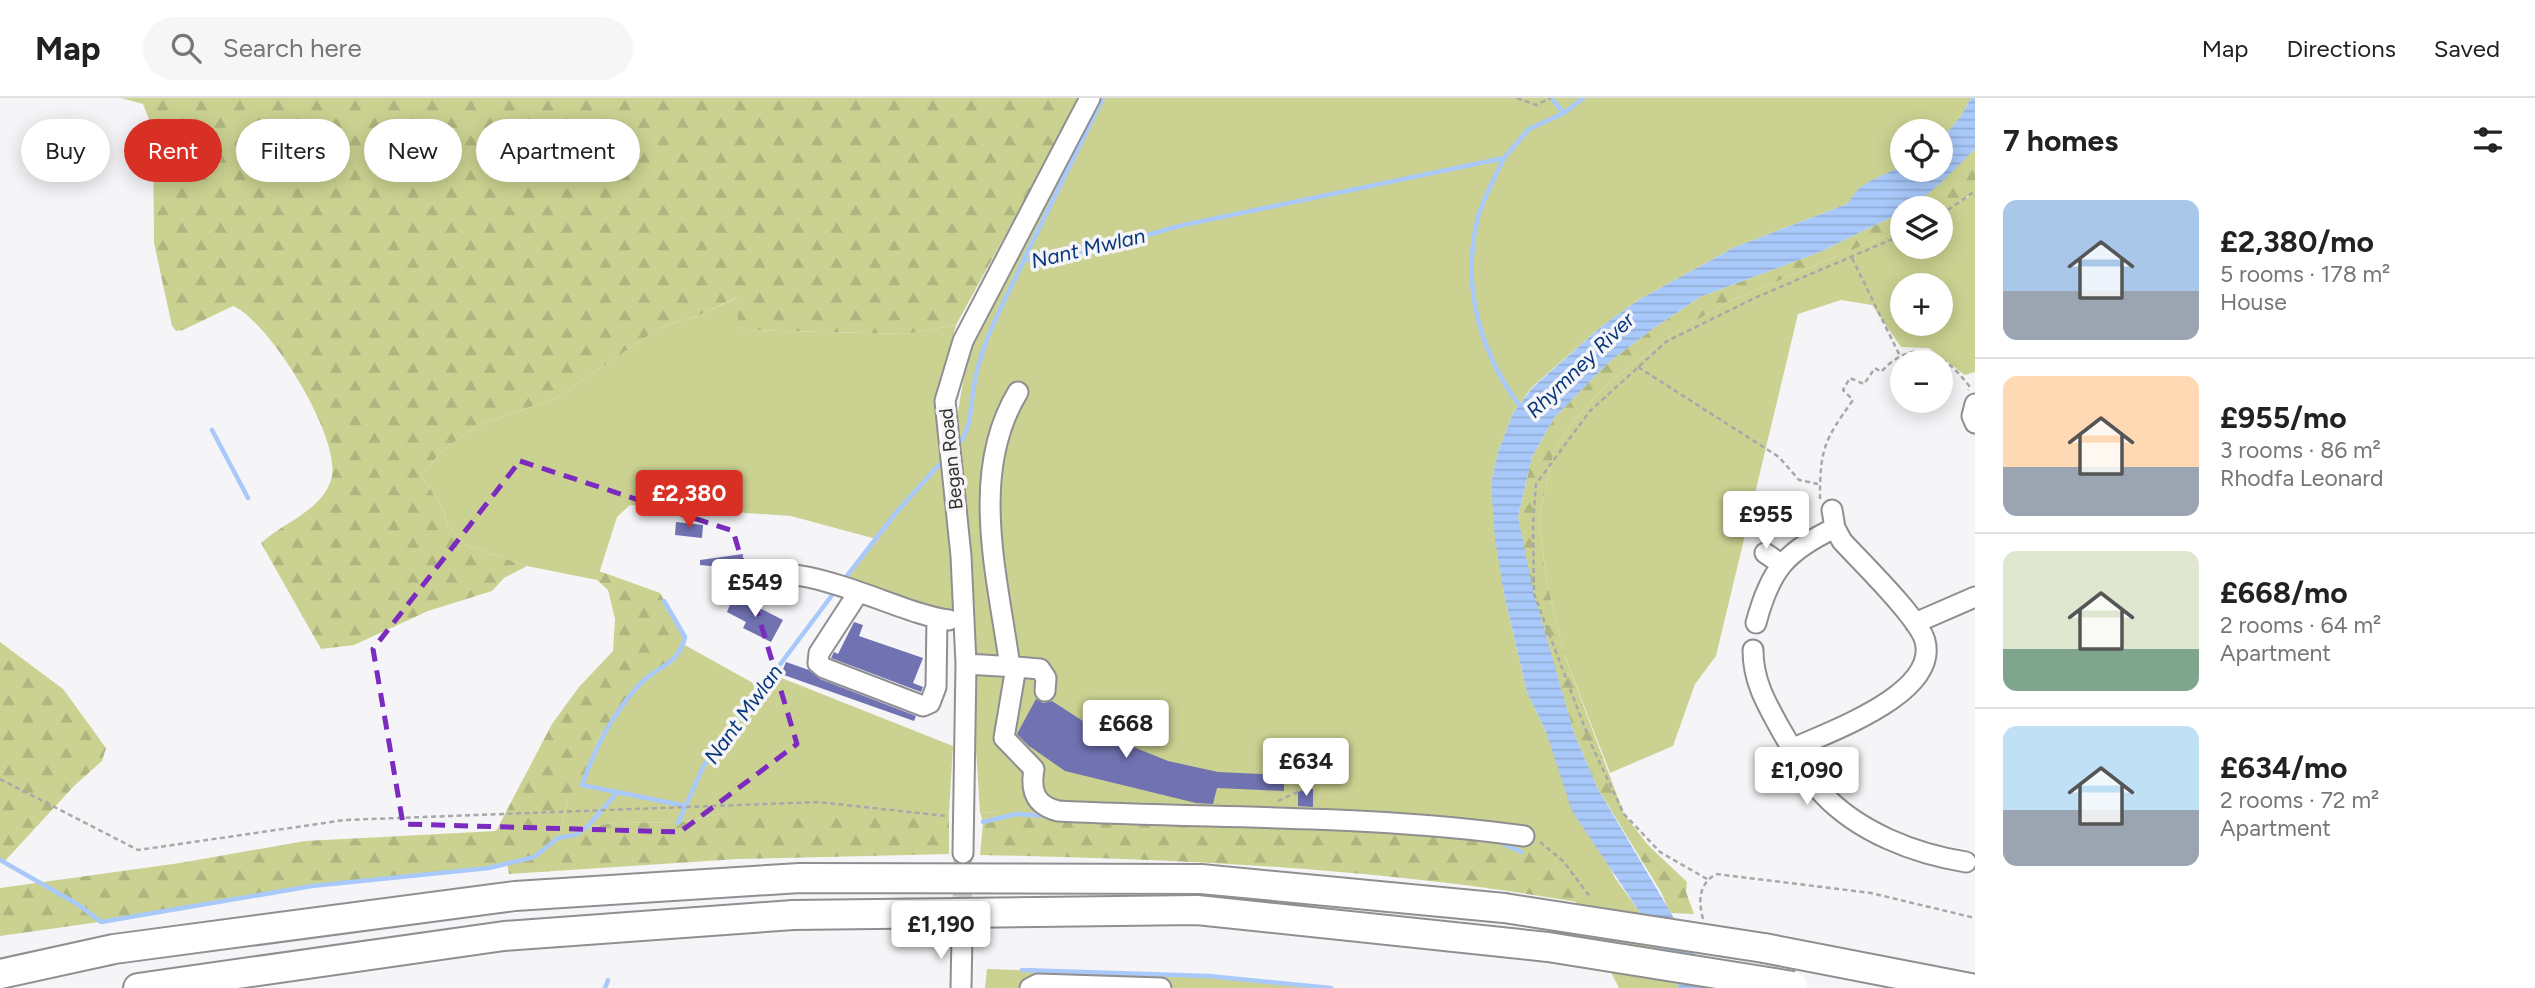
<!DOCTYPE html>
<html lang="en">
<head>
<meta charset="utf-8">
<style>
	:root { --surface:#fff; --page:#f6f6f6; --text:#222; --muted:#767676; --line:#e0e0e0; --accent:#d93025 }
	body { margin:0; font-family:Figtree,sans-serif; background:var(--page); color:var(--text); height:100vh; display:flex; flex-direction:column; font-size:26px; white-space:nowrap }
	* { box-sizing:border-box; margin:0 }
	p { font-size:23px; color:var(--muted) }
	.icon { flex:none; width:38px; height:38px; fill:none; stroke:currentColor; stroke-width:2; stroke-linecap:round; stroke-linejoin:round }
	.map { position:relative; flex:1; overflow:hidden }
	.details { display:flex; flex-direction:column; background:var(--surface); width:560px }
	.details>* { flex:none }
	.top-card { position:absolute; left:21px; top:21px; width:665px; height:63px; display:flex; gap:14px }
	.fabs { position:absolute; left:1890px; top:21px; display:grid; gap:14px }
	.fabs a { display:grid; place-items:center; width:63px; height:63px; border-radius:50%; background:var(--surface); box-shadow:0 4px 18px #0003; font-size:35px }
	.price { position:absolute; translate:-50% -60px; padding:0 16px; border-radius:7px; background:#fff; color:#222; font-size:23px; line-height:46px; filter:drop-shadow(0 2px 4px #0008) }
	.price::after { content:''; position:absolute; left:50%; top:42px; width:21px; height:16px; margin-left:-10px; background:inherit; clip-path:polygon(0 0,100% 0,50% 100%) }
	.price.current { background:var(--accent); color:#fff }
	ul { padding:0; list-style:none }
	li { display:flex; align-items:center; gap:21px; height:175px; padding:0 28px }
	li+li { border-top:2px solid var(--line) }
	li span { display:grid; place-items:center; flex:none; width:196px; height:140px; border-radius:14px; color:#555 }
	li>.icon { margin-inline-start:auto }
	span .icon { width:84px; height:84px; fill:#fffc; stroke-width:1 }
	li b { font-size:30px }
	h2 { display:flex; justify-content:space-between; align-items:center; height:84px; padding:0 28px; font-size:30px }
	.pill { padding:0 24px; border-radius:32px; background:var(--surface); box-shadow:0 4px 18px #0003; font-size:24px; line-height:63px }
	.pill.current { background:var(--accent); color:#fff }
	header { display:flex; align-items:center; gap:42px; box-sizing:border-box; height:98px; padding:0 35px; background:var(--surface); border-bottom:2px solid var(--line) }
	header strong { font-size:33px }
	nav { display:flex; gap:38px; margin-inline-start:auto; font-size:24px }
	.search { width:490px; height:63px; background:var(--page); display:flex; align-items:center; gap:18px; box-sizing:border-box; padding:0 24px; border-radius:38px; color:var(--muted); font-size:26px }
	main { display:flex; flex:1; min-height:0 }
	.map>svg:first-child { display:block }
</style>
</head>
<body>
<header>
<strong>Map</strong>
<div class="search"><svg class="icon" aria-label="search" viewBox="0 0 24 24"><circle cx="10" cy="10" r="6"/><path d="M15 15l6 6"/></svg>Search here</div>
<nav><a>Map</a><a>Directions</a><a>Saved</a></nav>
</header>
<main>
<div class="map">
<svg width="1975" height="890" viewBox="0 0 1975 890">
	<defs>
		<pattern id="forest-firs" width="22" height="20" patternUnits="userSpaceOnUse" patternTransform="scale(1.75)"><rect width="22" height="20" fill="#cbd291"/><path d="M5 1l3.5 6h-7zM16 11l3.5 6h-7z" fill="#afb57e"/></pattern>
		<pattern id="water-rules" width="6" height="5" patternUnits="userSpaceOnUse" patternTransform="scale(1.75)"><rect width="6" height="5" fill="#a9c9fa"/><path d="M0 2.5h6" fill="none" stroke="#92add7"/></pattern>
	</defs>
	<rect width="100%" height="100%" fill="#f5f5f8"/>
	<!-- green -->
	<path fill="#cbd291" fill-rule="evenodd" d="M1102 0H1971L1961 18 1941 42V33H1902V68L1860 90 1847 106 1735 149 1640 201 1602 228 1532 289 1513 315 1498 354 1491 384 1504 496 1527 594 1615 780 1639 813 1679 890H1619L1554 760 1163 723 980 714 955 331 966 266 976 233Z
		M1975 93V274L1965 277 1929 250 1901 249 1872 207 1841 202 1798 216 1716 558 1695 586 1673 648 1610 675 1564 556 1546 480 1539 420 1554 353 1574 323 1606 287 1671 237 1728 204 1902 131V149H1941V110H1937L1967 100ZM1902 187H1941V226H1902Z
		M738 199V229L745 232 906 236 956 227 937 300 939 345 950 408 957 509 946 519 841 485 876 441 791 418 630 407 617 419 597 482 527 468 467 448 448 428 443 410 421 377 443 352 477 328 558 299 661 229 700 217Z
		M683 546 762 590 774 577 953 648 949 715H723L678 725 620 724 588 729 575 737 558 740 568 701 582 686 598 641 640 586 671 566 682 553Z
		M987 871 1208 878 1331 890H985Z"/>
	<!-- forest -->
	<path fill="url(#forest-firs)" d="M121 0H1077L1052 52 956 227 906 236 745 232 738 229 737 199 700 217 661 229 558 299 477 328 443 352 421 377 443 410 448 428 467 448 527 468 504 480 492 493 428 513 354 547 321 551 261 445C284 424 321 413 331 382 344 343 270 224 233 208L183 232 176 233 172 228 154 145 153 32 143 6Z
		M1975 51V93C1957 109 1932 110 1909 110Z
		M1902 114V131L1728 204 1671 237 1606 287 1574 323 1554 353 1539 420 1546 480 1564 556 1624 716 1648 747 1687 784 1686 794 1694 816 1670 815 1661 794 1598 691 1574 635 1545 539 1526 464 1518 419 1532 359 1554 320 1609 264 1654 230 1700 199 1820 154Z
		M599 473 660 495 685 539 682 553 671 566 640 586 598 641 582 687 568 701 558 740 575 737 587 729 620 724 678 725 723 715H949V756L738 761 509 776 507 765 448 776 312 788 149 817 0 838V790L180 765 305 743 496 733 552 626 579 589 613 553 615 521 608 492 597 482Z
		M0 544 63 591 106 650 102 663 74 688 4 764 0 762Z
		M980 714 1392 731 1529 742 1554 760 1577 804C1380 770 1179 761 980 757L983 724Z"/>
	<!-- water -->
	<path fill="url(#water-rules)" d="M1971 0H1975V51C1960 65 1920 110 1902 110V114L1820 154 1700 199 1654 230 1609 264 1554 320 1532 359 1518 419 1534 496 1574 635 1598 691 1715 890H1679L1639 813 1572 713 1546 634 1527 594 1504 496 1495 441 1491 384 1498 354 1513 315 1533 289 1602 228 1640 201 1735 149 1847 106 1859 90 1872 82 1902 68V72H1941V42L1961 18Z"/>
	<g fill="none" stroke-linecap="round" stroke-linejoin="round">
		<!-- stream -->
		<path stroke="#a9c9fa" stroke-width="4.5" d="M1551 0 1564 15
			M1504 60C1495 79 1484 99 1478 119 1461 187 1479 252 1519 307
			M1024 161 1103 0
			M212 332 248 400
			M956 349C971 334 970 314 973 294 979 247 1004 204 1024 162L1084 155 1179 128 1504 60 1529 31 1564 15 1583 0
			M843 483 895 416 945 360
			M664 503 685 539C679 567 655 569 638 588 610 620 596 648 582 687L686 708
			M983 724 1016 716 1049 718
			M678 725 703 669 836 492
			M1497 743 1522 754
			M0 762 79 807 101 824 312 788 489 770 534 759 558 740 575 737 587 729 616 696
			M1022 872 1208 878 1331 890
			M605 890 608 882"/>
	</g>
	<!-- building -->
	<path fill="#7172b2" d="M676 424 703 427 702 440 675 437Z
		M743 456 742 471 700 467V462Z
		M734 497 783 522 771 544 743 530 746 524 727 514Z
		M854 524 863 527 859 538 923 560 913 585 923 589 921 594 831 560 834 554 838 556Z
		M786 564 809 572 820 581 916 618 914 623 781 576Z
		M1036 601 1043 605 1052 603 1106 638 1168 663 1218 674 1284 677V693L1217 690 1213 706 1196 705 1065 673 1029 648 1017 636Z
		M1305 691H1313V709L1298 708V694Z"/>
	<g fill="none" stroke-linecap="round" stroke-linejoin="round">
		<!-- minor-tunnel -->
		<path stroke="#ceced1" stroke-width="19" stroke-dasharray="19 10" stroke-linecap="butt" d="M962 828 963 755"/>
		<!-- minor casing -->
		<g stroke="#8f8f92" stroke-width="23">
			<path id="minor" d="M1975 306 1972 318 1975 325
				M1765 455 1781 466
				M744 489C783 448 898 517 949 522
				M858 495 819 555 818 565 824 570 923 608 930 605 936 589 937 520
				M1756 525C1770 472 1786 453 1835 430
				M1915 525 1975 499
				M1753 552C1753 583 1766 605 1781 632 1793 652 1806 678 1822 695 1858 734 1915 756 1966 764
				M966 566 1016 569 1004 640 1034 671C1030 693 1035 707 1058 713 1213 721 1370 716 1524 738
				M1010 569C998 480 968 376 1018 294
				M1016 569 1040 571 1046 580 1045 593
				M1792 651C1830 633 1939 596 1925 543 1919 520 1861 464 1842 443L1835 430 1832 412
				M963 755 966 566 961 458 945 303 963 243 1090 0
				M961 890 962 836
				M1030 890 1038 886 1161 890"/>
		</g>
		<!-- highway casing -->
		<g stroke="#8f8f92" stroke-width="32">
			<path id="highway" d="M1764 850 1970 890
				M0 876 114 851 515 798 800 780 1201 781 1504 810
				M138 890 504 838 793 817 1197 812 1548 849"/>
		</g>
		<!-- path -->
		<path stroke="#a8a8aa" stroke-width="2.5" stroke-dasharray="5 3.5" stroke-linecap="butt" d="M1517 0 1536 7 1551 0
			M1941 117 1975 93
			M1852 160 1900 258
			M1638 269 1779 359 1799 382 1818 386
			M1820 401C1820 350 1824 343 1853 302L1843 292 1850 280 1864 286 1875 270 1881 274C1915 237 1944 255 1970 289L1968 292
			M0 681 138 752 345 722 818 704 946 718
			M1278 703 1313 687
			M1540 744 1563 763 1591 800
			M1707 781 1660 754 1624 716 1591 646 1534 496 1533 426 1536 386 1590 313 1667 243 1757 199 1902 137
			M1703 821C1698 802 1699 786 1716 776L1871 795 1975 820"/>
		<!-- minor -->
		<use href="#minor" stroke="#fff" stroke-width="19"/>
		<!-- highway -->
		<use href="#highway" stroke="#fff" stroke-width="28"/>
		<!-- highway-bridge casing -->
		<g stroke="#8f8f92" stroke-width="32" stroke-linecap="butt">
			<path id="highway-bridge" d="M1504 810 1764 850
				M1548 849 1793 888"/>
		</g>
		<!-- highway-bridge -->
		<use href="#highway-bridge" stroke="#fff" stroke-width="28"/>
	</g>
	<!-- marked area -->
	<path fill="none" stroke="#7b2cbf" stroke-width="5" stroke-dasharray="14 9" stroke-linejoin="round" d="M520 363 733 433 797 646 680 734 403 726 373 551Z"/>
	<g text-anchor="middle" dominant-baseline="central" stroke-width="7" stroke-linejoin="round" paint-order="stroke">
		<!-- street labels -->
		<g font-size="19" fill="#323233" stroke="#f5f5f8">
			<text transform="translate(951 361) rotate(-96)">Began Road</text>
		</g>
		<!-- water labels -->
		<g font-size="21" font-style="italic" fill="#08377d" stroke="#f5f5f8">
			<text transform="translate(1088 150) rotate(-13)">Nant Mwlan</text>
			<text transform="translate(1580 267) rotate(-44)">Rhymney River</text>
			<text transform="translate(743 616) rotate(-54)">Nant Mwlan</text>
		</g>
	</g>
</svg>
<div class="fabs">
<a><svg class="icon" aria-label="locate" viewBox="0 0 24 24"><circle cx="12" cy="12" r="6"/><path d="M12 2v4M12 18v4M2 12h4M18 12h4"/></svg></a>
<a><svg class="icon" aria-label="layers" viewBox="0 0 24 24"><path d="M12 4l9 5-9 5-9-5zM3 14l9 5 9-5"/></svg></a>
<a>+</a>
<a>−</a>
</div>
<b class="price current" style="left:689px;top:432px">£2,380</b>
<b class="price" style="left:1766px;top:453px">£955</b>
<b class="price" style="left:755px;top:521px">£549</b>
<b class="price" style="left:1126px;top:662px">£668</b>
<b class="price" style="left:1306px;top:700px">£634</b>
<b class="price" style="left:1807px;top:709px">£1,090</b>
<b class="price" style="left:941px;top:863px">£1,190</b>
<div class="top-card">
<a class="pill">Buy</a>
<a class="pill current">Rent</a>
<a class="pill">Filters</a>
<a class="pill">New</a>
<a class="pill">Apartment</a>
</div>
</div>
<section class="details">
<h2>7 homes<svg class="icon" aria-label="filters" viewBox="0 0 24 24"><path d="M4 7h16M4 17h16"/><circle cx="9" cy="7" r="2"/><circle cx="15" cy="17" r="2"/></svg></h2>
<ul>
<li><span style="background:linear-gradient(#a9c7e8 65%,#9aa5b1 0)"><svg class="icon" aria-label="home" viewBox="0 0 24 24"><path d="M3 11l9-7 9 7M6 9v11h12V9"/></svg></span><div><b>£2,380/mo</b><p>5 rooms · 178 m²</p><p>House</p></div></li>
<li><span style="background:linear-gradient(#ffd9b3 65%,#9aa5b1 0)"><svg class="icon" aria-label="home" viewBox="0 0 24 24"><path d="M3 11l9-7 9 7M6 9v11h12V9"/></svg></span><div><b>£955/mo</b><p>3 rooms · 86 m²</p><p>Rhodfa Leonard</p></div></li>
<li><span style="background:linear-gradient(#dfe7d0 70%,#7fa58c 0)"><svg class="icon" aria-label="home" viewBox="0 0 24 24"><path d="M3 11l9-7 9 7M6 9v11h12V9"/></svg></span><div><b>£668/mo</b><p>2 rooms · 64 m²</p><p>Apartment</p></div></li>
<li><span style="background:linear-gradient(#bfe0f5 60%,#9aa5b1 0)"><svg class="icon" aria-label="home" viewBox="0 0 24 24"><path d="M3 11l9-7 9 7M6 9v11h12V9"/></svg></span><div><b>£634/mo</b><p>2 rooms · 72 m²</p><p>Apartment</p></div></li>
</ul>
</section>
</main>
</body>
</html>
